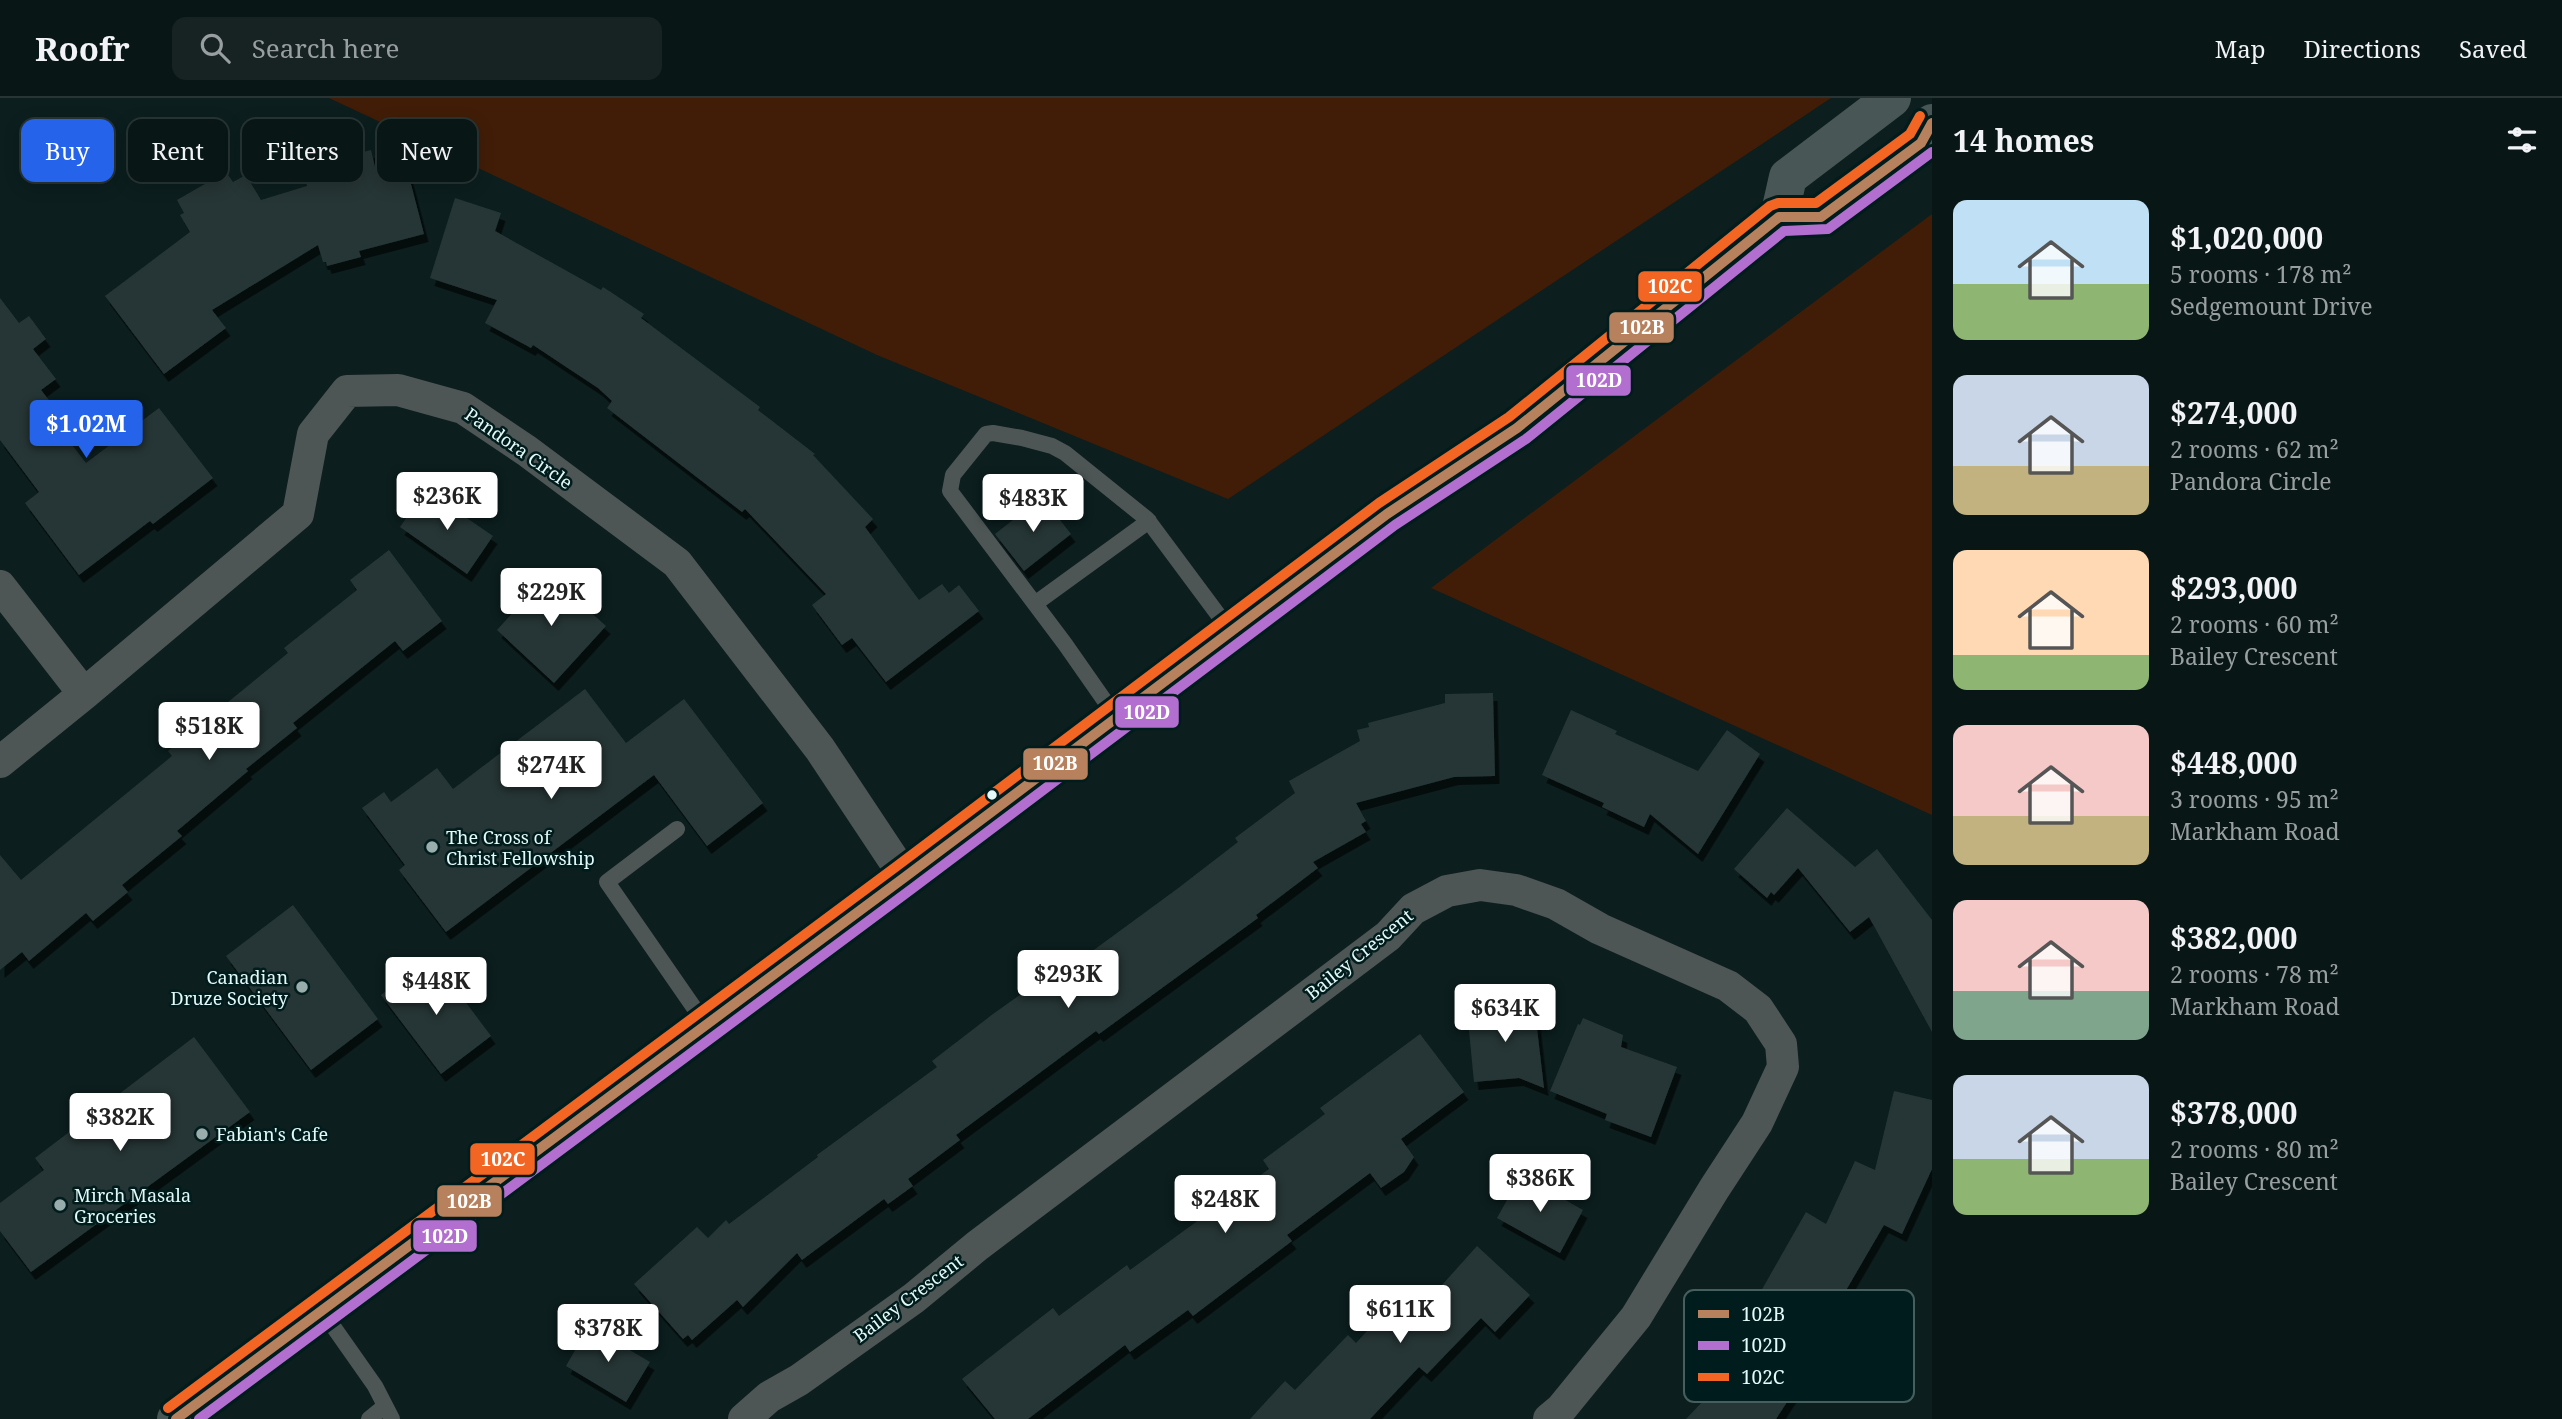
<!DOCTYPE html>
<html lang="en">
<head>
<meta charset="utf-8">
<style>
	:root { --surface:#091616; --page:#172323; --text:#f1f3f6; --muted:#999fa1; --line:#293535; --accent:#2563eb }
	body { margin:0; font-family:"Noto Serif",serif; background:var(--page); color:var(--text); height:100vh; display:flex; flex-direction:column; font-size:26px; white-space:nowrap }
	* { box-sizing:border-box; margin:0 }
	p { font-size:23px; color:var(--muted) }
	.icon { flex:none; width:38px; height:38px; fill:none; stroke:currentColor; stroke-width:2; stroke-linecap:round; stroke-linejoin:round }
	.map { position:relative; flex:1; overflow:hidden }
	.side { display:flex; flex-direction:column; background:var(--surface); width:630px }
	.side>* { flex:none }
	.top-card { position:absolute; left:21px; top:21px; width:665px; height:63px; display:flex; gap:14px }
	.price { position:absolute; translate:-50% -60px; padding:0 16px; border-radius:7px; background:#fff; color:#222; font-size:23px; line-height:46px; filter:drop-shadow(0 2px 4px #0008) }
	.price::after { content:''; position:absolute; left:50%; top:42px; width:21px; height:16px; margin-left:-10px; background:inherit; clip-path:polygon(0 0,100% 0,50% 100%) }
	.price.selected { background:var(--accent); color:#fff }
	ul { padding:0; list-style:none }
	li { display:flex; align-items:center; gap:21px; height:175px; padding:0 21px }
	li span { display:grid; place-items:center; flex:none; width:196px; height:140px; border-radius:14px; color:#555 }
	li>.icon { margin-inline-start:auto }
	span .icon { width:84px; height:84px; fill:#fffc; stroke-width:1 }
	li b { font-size:30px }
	h2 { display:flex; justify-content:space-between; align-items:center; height:84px; padding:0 21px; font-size:30px }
	.pill { padding:0 24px; border-radius:14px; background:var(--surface); box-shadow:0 4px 18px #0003,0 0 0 2px var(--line); font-size:24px; line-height:63px }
	.pill.selected { background:var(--accent); color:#fff }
	header { display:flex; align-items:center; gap:42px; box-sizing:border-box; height:98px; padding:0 35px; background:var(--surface); border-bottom:2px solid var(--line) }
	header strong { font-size:33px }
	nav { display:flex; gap:38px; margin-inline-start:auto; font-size:24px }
	.search { width:490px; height:63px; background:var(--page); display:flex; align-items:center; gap:18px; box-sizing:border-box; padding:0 24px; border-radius:14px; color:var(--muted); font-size:26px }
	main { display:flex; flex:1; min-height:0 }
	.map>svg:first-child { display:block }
</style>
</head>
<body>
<header>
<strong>Roofr</strong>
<div class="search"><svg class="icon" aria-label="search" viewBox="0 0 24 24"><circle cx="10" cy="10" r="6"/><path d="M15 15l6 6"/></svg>Search here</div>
<nav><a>Map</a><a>Directions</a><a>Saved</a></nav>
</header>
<main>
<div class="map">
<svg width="1932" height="1321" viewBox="0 0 1932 1321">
	<defs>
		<filter id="shadow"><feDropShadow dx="4.5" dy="8" stdDeviation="0" flood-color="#0009"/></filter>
	</defs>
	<rect width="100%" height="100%" fill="#0c1e1e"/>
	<!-- green -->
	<path fill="#411d07" d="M329 0H1831L1228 401 877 257Z
		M1932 116V717L1431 490Z"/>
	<!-- building -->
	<path fill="#263636" filter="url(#shadow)" d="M326 38 331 54H335L337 61 371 52 375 69 379 68 380 72 406 67 424 136 359 153 361 159 327 168 326 164H323L318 147 212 212 226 230 164 276 105 198 190 134 180 117 184 115 177 102 226 74 233 84 246 77 261 102 307 88 297 46Z
		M455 100 501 115 495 133 601 192 603 189 644 216 641 220 760 309 758 312 815 356 813 357 873 421 865 429 919 502 942 486 949 495 959 487 979 513 886 584 852 540 842 547 812 507 826 496 745 411 742 414 607 310 612 303 598 290 533 247 531 250 485 225 497 202 430 180Z
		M0 200 19 225 29 218 46 241 33 251 56 281 41 292 60 316 52 321 86 365 159 310 213 380 153 426 150 423 79 477 25 405 39 394 0 342Z
		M426 392 493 438 467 476 400 429Z
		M1042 399 1071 436 1024 473 995 436Z
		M389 452 442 523 403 553 395 543 293 625 297 630 246 671 248 673 177 733 182 738 122 787 128 794 93 823 86 815 29 863 22 854 0 872V757L21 782 172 658 168 653 288 555 284 550 357 492 350 482Z
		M548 476 606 528 554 585 497 532Z
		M585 591 626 645 684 601 763 705 707 748 654 677 446 834 399 772 405 767 362 710 384 694 391 704 437 670 453 691Z
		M1493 595 1495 678 1454 679 1356 705 1366 723 1361 726 1366 734 1313 764 1318 770 1256 817 1258 820 1099 936 1096 933 956 1037 960 1042 908 1081 913 1088 888 1106 884 1101 802 1162 797 1155 743 1209 737 1202 692 1242 688 1237 683 1241 634 1186 697 1129 708 1140 726 1122 729 1126 818 1059 817 1057 937 969 932 963 993 916 1031 889 1057 879 1177 791 1238 744 1235 740 1295 695 1289 683 1360 643 1357 632 1369 629 1368 625 1445 605V596Z
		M1571 612 1617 633 1615 636 1698 673 1727 632 1760 656 1698 756 1650 716 1644 729 1602 709 1604 705 1542 677Z
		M1787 710 1855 769 1877 751 1932 822V934L1869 819 1850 834 1798 770 1774 797 1771 794 1767 800 1734 771Z
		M293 807 378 921 311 972 226 858Z
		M428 861 461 905 464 902 491 938 441 976 381 897Z
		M1534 905 1544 990 1519 980 1474 984 1467 912Z
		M1583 920 1623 937 1621 949 1677 969 1651 1039 1605 1022 1607 1016 1550 993 1578 926 1580 927Z
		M1420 936 1464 994 1401 1041 1414 1059 1404 1074 1381 1090 1370 1075 1287 1137 1292 1143 1193 1218 1188 1212 1130 1254 1125 1247 1028 1321H995L962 1281 1053 1210 1059 1218 1127 1167 1130 1172 1269 1071 1263 1062 1325 1016 1320 1010Z
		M194 939 250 1014 31 1174 0 1133V1105L44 1072 35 1060Z
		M1894 993 1932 1002V1071L1902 1136 1884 1127 1798 1275 1804 1278 1776 1321H1686L1723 1282 1714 1276 1749 1225 1744 1223 1806 1114 1826 1126 1855 1063 1875 1072Z
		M1521 1077 1583 1112 1560 1155 1497 1120Z
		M1477 1148 1530 1197 1495 1234 1481 1220 1427 1276 1419 1269 1370 1321H1250L1285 1283 1295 1292 1348 1237 1356 1245 1407 1189 1425 1206Z
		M589 1228 650 1264 626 1304 566 1268Z"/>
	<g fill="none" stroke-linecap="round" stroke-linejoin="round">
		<!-- service -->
		<path stroke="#4d5555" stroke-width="16" d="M1036 505 1149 423
			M1116 619 1065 546 950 393 953 377 986 336 993 335 1022 340 1052 348 1065 355 1147 421 1231 534
			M677 731 607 784 706 927
			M323 1214 375 1288 392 1321
			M369 1321 385 1308"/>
		<!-- minor -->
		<path stroke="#4d5555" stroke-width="32" d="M0 488 84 596
			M0 664 84 596 298 416 313 336 347 293 398 292 463 310 527 353 677 465 820 651 905 779
			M744 1321 769 1299 799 1282 914 1200 977 1148 1388 838 1413 811 1447 793 1480 787 1516 792 1556 806 1600 831 1728 888 1758 911 1781 946 1783 969 1757 1025 1714 1091 1636 1219 1561 1311 1549 1321"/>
		<!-- primary -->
		<path stroke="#485655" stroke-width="38" d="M1779 119 1788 79 1892 0
			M176 1321 905 779 1387 416 1517 330 1779 119H1821L1921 45 1932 25"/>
		<!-- bus-1 casing -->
		<g stroke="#001c1c" stroke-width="16">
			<path id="bus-1" d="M176 1321 905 779 1387 416 1517 330 1779 119H1821L1921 45 1932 25"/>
		</g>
		<!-- bus-2 casing -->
		<g stroke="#001c1c" stroke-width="16">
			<path id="bus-2" d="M199 1321 913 790 1395 427 1526 341 1784 133 1828 131 1932 54"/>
		</g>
		<!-- bus-3 casing -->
		<g stroke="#001c1c" stroke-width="16">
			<path id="bus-3" d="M168 1310 897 768 1379 405 1509 319 1770 108 1778 105H1816L1910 36 1920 18"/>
		</g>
		<!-- bus-1 -->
		<use href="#bus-1" stroke="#b6815c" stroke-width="10"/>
		<!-- bus-2 -->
		<use href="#bus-2" stroke="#b36fd0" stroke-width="10"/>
		<!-- bus-3 -->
		<use href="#bus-3" stroke="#f26522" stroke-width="10"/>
	</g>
	<!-- markers -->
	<circle fill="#e4faf9" stroke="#001c1c" stroke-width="2.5" cx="992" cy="697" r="6"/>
	<g fill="#98adac" stroke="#001c1c" stroke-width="2.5">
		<circle cx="432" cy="749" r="7"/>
		<circle cx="302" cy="889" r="7"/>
		<circle cx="202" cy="1036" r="7"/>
		<circle cx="60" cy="1107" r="7"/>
	</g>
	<g text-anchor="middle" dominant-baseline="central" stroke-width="5" stroke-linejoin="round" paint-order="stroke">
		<!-- street labels -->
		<g font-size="18" fill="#e4faf9" stroke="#001c1c">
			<text transform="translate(519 350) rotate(35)">Pandora Circle</text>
			<text transform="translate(1359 856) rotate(-39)">Bailey Crescent</text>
			<text transform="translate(908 1200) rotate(-37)">Bailey Crescent</text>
		</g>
		<!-- poi labels -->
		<g font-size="18" fill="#e4faf9" stroke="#001c1c" text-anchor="start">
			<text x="446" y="739">The Cross of<tspan x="446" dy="21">Christ Fellowship</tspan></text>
			<text x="288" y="879" text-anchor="end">Canadian<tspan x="288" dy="21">Druze Society</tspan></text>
			<text x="216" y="1036">Fabian's Cafe</text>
			<text x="74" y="1097">Mirch Masala<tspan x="74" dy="21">Groceries</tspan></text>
		</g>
	</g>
	<!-- legend -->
	<rect x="1684" y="1192" width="230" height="112" rx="10" fill="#001c1c" stroke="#445f5e" stroke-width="2"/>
	<rect x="1698" y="1212" width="31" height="8" fill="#b6815c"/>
	<rect x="1698" y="1243" width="31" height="9" fill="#b36fd0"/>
	<rect x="1698" y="1275" width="31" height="8" fill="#f26522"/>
	<g font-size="19" fill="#e4faf9">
		<text x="1741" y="1223">102B</text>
		<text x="1741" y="1254">102D</text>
		<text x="1741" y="1286">102C</text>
	</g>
	<g stroke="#001c1c" stroke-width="2.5">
		<rect x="1637" y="172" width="66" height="33" rx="7" fill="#f26522"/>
		<rect x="1608" y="213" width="67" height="33" rx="7" fill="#b6815c"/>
		<rect x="1565" y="266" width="67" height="33" rx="7" fill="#b36fd0"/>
		<rect x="1114" y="597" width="66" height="34" rx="7" fill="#b36fd0"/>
		<rect x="1022" y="649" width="67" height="34" rx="7" fill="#b6815c"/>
		<rect x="469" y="1044" width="67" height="34" rx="7" fill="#f26522"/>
		<rect x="436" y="1086" width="67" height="34" rx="7" fill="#b6815c"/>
		<rect x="412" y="1121" width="66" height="34" rx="7" fill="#b36fd0"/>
	</g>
	<g font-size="19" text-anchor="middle" font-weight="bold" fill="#fff">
		<text x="1670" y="195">102C</text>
		<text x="1642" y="236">102B</text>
		<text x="1599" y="289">102D</text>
		<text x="1147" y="621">102D</text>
		<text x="1055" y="672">102B</text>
		<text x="503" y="1068">102C</text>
		<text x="469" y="1110">102B</text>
		<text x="445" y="1145">102D</text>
	</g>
</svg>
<b class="price selected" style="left:86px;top:362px">$1.02M</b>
<b class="price" style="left:447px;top:434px">$236K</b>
<b class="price" style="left:1033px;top:436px">$483K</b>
<b class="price" style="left:551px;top:530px">$229K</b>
<b class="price" style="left:209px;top:664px">$518K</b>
<b class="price" style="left:551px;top:703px">$274K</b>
<b class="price" style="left:1068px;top:912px">$293K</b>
<b class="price" style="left:436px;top:919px">$448K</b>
<b class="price" style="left:1505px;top:946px">$634K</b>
<b class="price" style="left:120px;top:1055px">$382K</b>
<b class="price" style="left:1540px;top:1116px">$386K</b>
<b class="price" style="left:1225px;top:1137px">$248K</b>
<b class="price" style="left:1400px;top:1247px">$611K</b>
<b class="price" style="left:608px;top:1266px">$378K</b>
<div class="top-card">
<a class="pill selected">Buy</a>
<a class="pill">Rent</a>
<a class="pill">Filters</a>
<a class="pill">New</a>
</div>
</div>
<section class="side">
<h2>14 homes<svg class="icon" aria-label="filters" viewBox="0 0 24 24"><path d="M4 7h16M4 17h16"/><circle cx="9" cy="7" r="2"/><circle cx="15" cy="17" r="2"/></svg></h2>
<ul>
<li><span style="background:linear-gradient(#bfe0f5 60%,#8fb573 0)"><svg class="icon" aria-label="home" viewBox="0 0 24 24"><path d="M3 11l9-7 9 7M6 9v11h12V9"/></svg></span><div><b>$1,020,000</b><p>5 rooms · 178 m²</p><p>Sedgemount Drive</p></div></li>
<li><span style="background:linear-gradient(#c9d6e8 65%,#c2b280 0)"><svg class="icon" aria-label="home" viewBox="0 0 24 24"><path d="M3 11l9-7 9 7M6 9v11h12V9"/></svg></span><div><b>$274,000</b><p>2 rooms · 62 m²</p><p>Pandora Circle</p></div></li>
<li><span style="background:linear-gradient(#ffd9b3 75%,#8fb573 0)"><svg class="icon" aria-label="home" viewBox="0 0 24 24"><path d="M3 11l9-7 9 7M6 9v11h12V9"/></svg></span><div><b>$293,000</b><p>2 rooms · 60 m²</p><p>Bailey Crescent</p></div></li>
<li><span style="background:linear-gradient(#f6c9c9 65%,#c2b280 0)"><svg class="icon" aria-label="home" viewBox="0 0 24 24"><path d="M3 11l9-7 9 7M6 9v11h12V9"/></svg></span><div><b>$448,000</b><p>3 rooms · 95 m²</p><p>Markham Road</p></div></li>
<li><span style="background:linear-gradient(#f6c9c9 65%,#7fa58c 0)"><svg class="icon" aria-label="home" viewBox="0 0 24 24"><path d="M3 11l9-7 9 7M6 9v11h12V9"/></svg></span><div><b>$382,000</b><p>2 rooms · 78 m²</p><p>Markham Road</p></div></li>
<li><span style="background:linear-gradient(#c9d6e8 60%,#8fb573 0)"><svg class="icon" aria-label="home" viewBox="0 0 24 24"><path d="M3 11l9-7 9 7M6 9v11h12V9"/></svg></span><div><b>$378,000</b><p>2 rooms · 80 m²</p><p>Bailey Crescent</p></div></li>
</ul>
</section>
</main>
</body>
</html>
